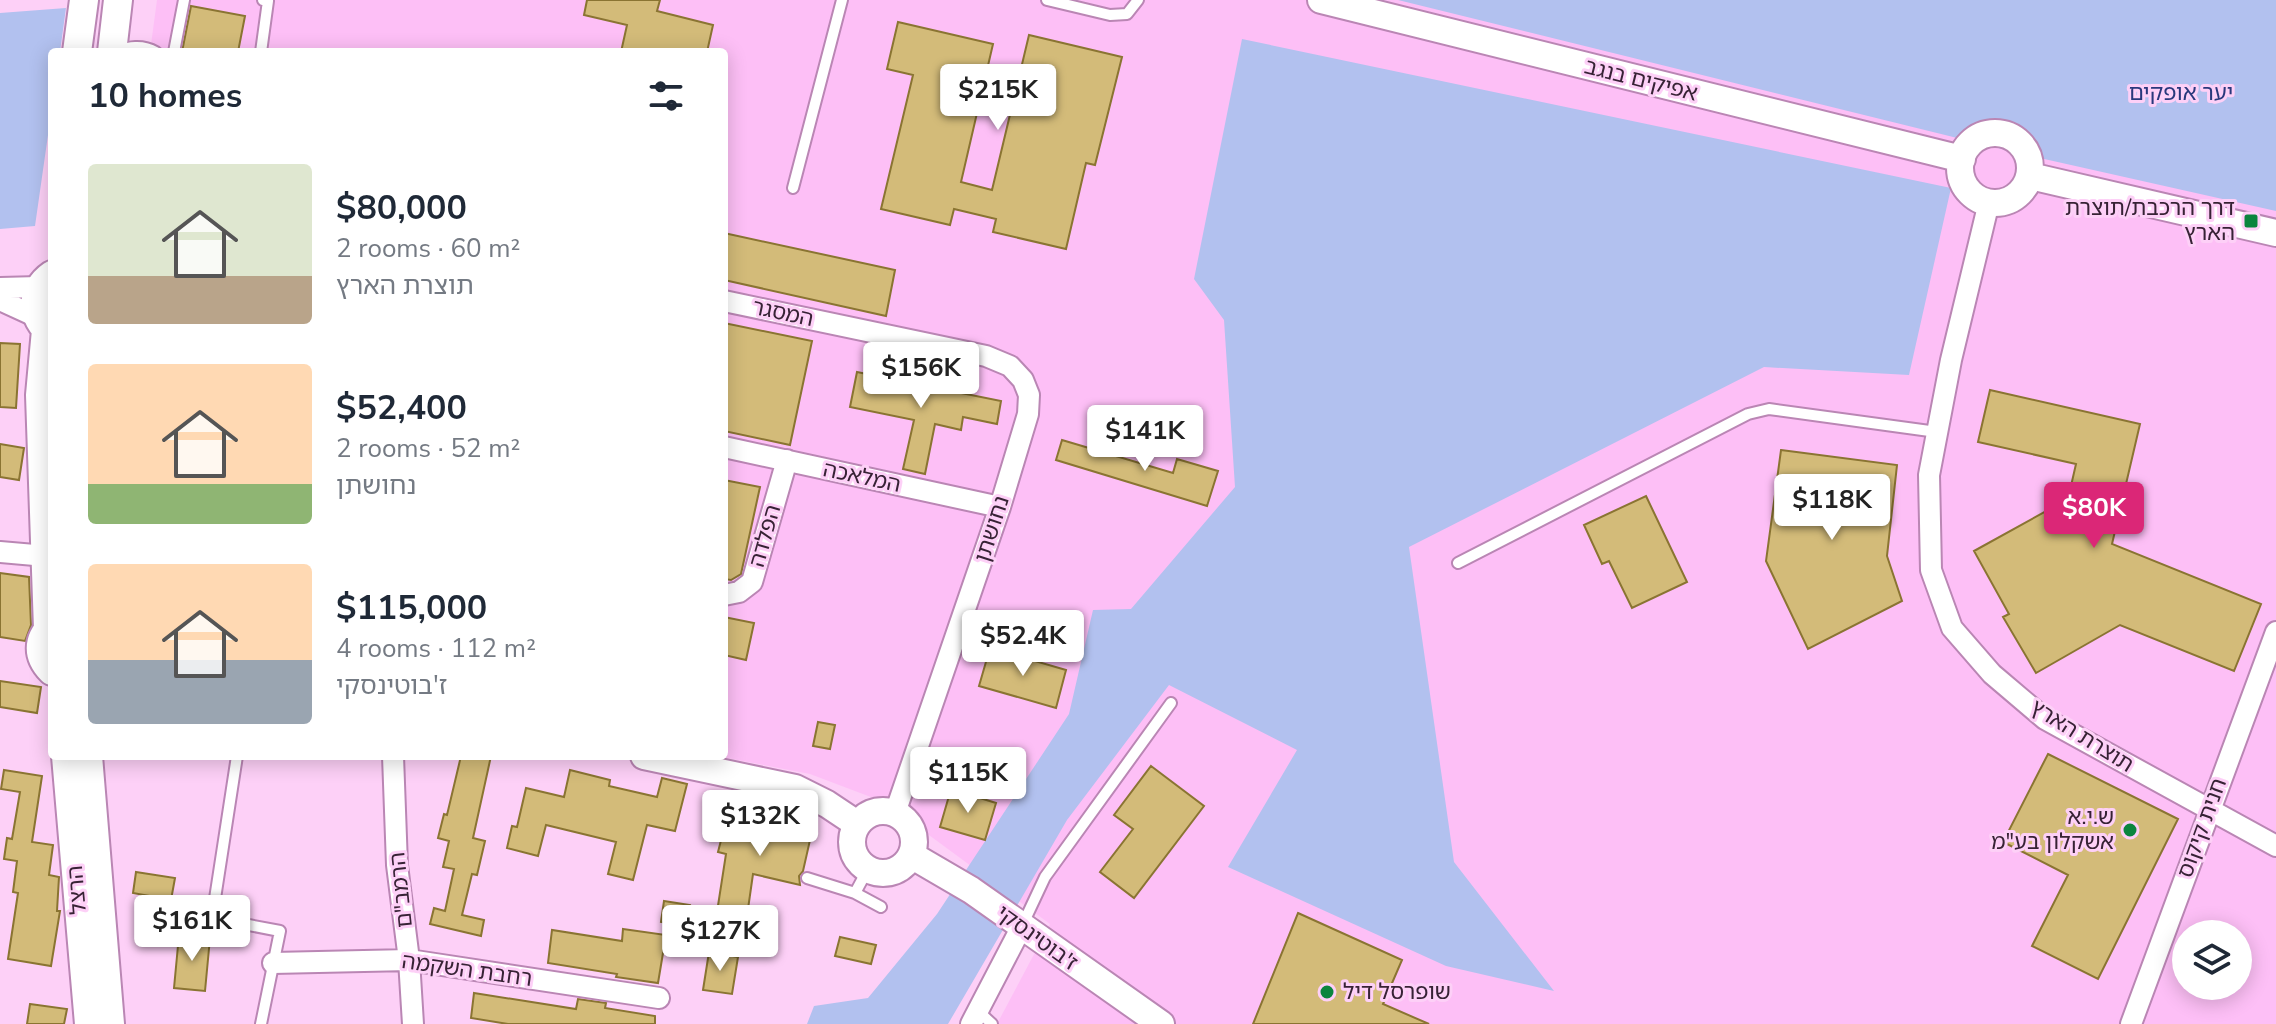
<!DOCTYPE html>
<html lang="en">
<head>
<meta charset="utf-8">
<style>
	:root { --surface:#fff; --page:#f2f2f3; --text:#1f2937; --muted:#747a83; --accent:#db2777 }
	body { margin:0; font-family:"Nunito Sans","Noto Sans Hebrew",sans-serif; background:var(--page); color:var(--text); height:100vh; display:flex; flex-direction:column; font-size:30px; white-space:nowrap }
	* { box-sizing:border-box; margin:0 }
	p { font-size:26px; color:var(--muted) }
	.icon { flex:none; width:44px; height:44px; fill:none; stroke:currentColor; stroke-width:2; stroke-linecap:round; stroke-linejoin:round }
	.map { position:relative; flex:1; overflow:hidden }
	.sheet { position:absolute; left:48px; top:48px; width:680px; height:712px; display:flex; flex-direction:column; background:var(--surface); border-radius:8px; box-shadow:0 4px 20px #0003 }
	.sheet>* { flex:none }
	.tools { position:absolute; left:2172px; top:920px; display:grid; gap:16px }
	.tools a { display:grid; place-items:center; width:80px; height:80px; border-radius:50%; background:var(--surface); box-shadow:0 4px 20px #0003; font-size:40px }
	.price { position:absolute; translate:-50% -68px; padding:0 18px; border-radius:8px; background:#fff; color:#222; font-size:26px; line-height:52px; filter:drop-shadow(0 2px 4px #0008) }
	.price::after { content:''; position:absolute; left:50%; top:48px; width:24px; height:18px; margin-left:-12px; background:inherit; clip-path:polygon(0 0,100% 0,50% 100%) }
	.price.current { background:var(--accent); color:#fff }
	ul { padding:0; list-style:none }
	li { display:flex; align-items:center; gap:24px; height:200px; padding:0 40px }
	li span { display:grid; place-items:center; flex:none; width:224px; height:160px; border-radius:8px; color:#555 }
	li>.icon { margin-inline-start:auto }
	span .icon { width:96px; height:96px; fill:#fffc; stroke-width:1 }
	li b { font-size:34px }
	h2 { display:flex; justify-content:space-between; align-items:center; height:96px; padding:0 40px; font-size:34px }
	.map>svg:first-child { display:block }
</style>
</head>
<body>
<div class="map">
<svg width="2276" height="1024" viewBox="0 0 2276 1024">
	<rect width="100%" height="100%" fill="#fdd0f7"/>
	<!-- built -->
	<path fill="#fdbff6" fill-rule="evenodd" d="M157 0H1434L2276 191V1024H997L1050 924 884 802 810 774 717 756H724V52H150ZM2186 934H2238V986H2186Z"/>
	<!-- green -->
	<path fill="#b2c1ef" d="M1398 0H2276V211L2018 153Z
		M66 8 60 52H52V107L35 226 0 229V13Z
		M1242 39 1951 188 1909 375 1764 367 1409 547 1454 862 1554 991 1446 966 1228 867 1297 750 1169 685 1067 820 948 1024H807L814 1006 868 998 937 914 1069 714 1093 610 1131 609 1235 487 1224 320 1194 279Z"/>
	<!-- building -->
	<path fill="#d3bb79" stroke="#8a7432" stroke-width="2" d="M587 0H660L657 11 713 25 707 52H621L627 25 584 15Z
		M191 6 245 16 238 52H182Z
		M898 22 993 44 961 182 992 190 1029 35 1122 57 1095 165 1086 163 1066 249 993 232 996 219 954 209 950 225 881 209 913 75 887 69Z
		M724 233 895 270 886 316 724 280Z
		M724 323 812 341 790 445 724 431Z
		M0 343 20 344 16 408 0 407Z
		M857 372 1001 401 997 424 963 417 961 430 935 424 925 474 903 469 914 420 850 407Z
		M1990 390 2140 424 2112 544 2261 604 2234 671 2120 625 2036 673 2003 617 2009 614 1974 551 2068 499 2076 464 1978 442Z
		M1062 440 1173 473 1177 459 1218 471 1207 506 1056 460Z
		M0 444 24 448 19 480 0 477Z
		M1781 450 1897 465 1887 556 1902 601 1808 649 1766 561Z
		M724 480 760 487 741 574 731 580 724 579Z
		M1646 496 1687 582 1632 608 1609 561 1602 564 1584 525Z
		M0 573 29 577 31 625 25 641 0 637Z
		M724 617 754 623 746 660 724 655Z
		M990 648 1066 670 1056 708 979 686Z
		M0 681 41 687 37 713 0 707Z
		M818 722 835 725 830 749 813 746Z
		M2048 754 2178 819 2098 979 2032 946 2068 875 2003 842Z
		M461 756H491L473 838 485 841 477 875 472 874 462 915 484 920 481 936 430 924 434 908 445 911 454 869 443 867 449 841 438 838 444 814 447 815Z
		M1151 766 1204 806 1134 898 1100 872 1133 829 1114 815Z
		M4 770 42 776 32 842 53 845 49 875 59 877 57 911H60L51 966 8 959 18 893 13 892 17 861 4 859 7 838 12 839 20 792 1 789Z
		M570 770 610 780 609 786 657 797 662 778 687 784 675 831 647 825 633 880 608 874 616 842 546 825 538 856 507 848 512 826 517 827 526 788 564 797Z
		M951 789 996 803 985 840 940 827Z
		M764 806 815 818 803 871 799 876 800 885 753 874 745 930 715 925 726 854 718 852 728 813 761 821Z
		M136 872 175 878 171 900 133 893Z
		M664 901 690 905 687 926 661 922Z
		M1298 913 1402 960 1383 1004 1429 1024H1253Z
		M623 929 666 935 658 983 616 977 617 974 548 963 552 930 622 941Z
		M179 935 210 938 205 991 174 988Z
		M840 937 876 945 871 964 835 956Z
		M709 952 738 957 732 994 703 990Z
		M474 993 576 1009 578 999 606 1003 605 1008 655 1016V1024H508L471 1018Z
		M30 1004 67 1009 64 1024H27Z"/>
	<g fill="none" stroke-linecap="round" stroke-linejoin="round">
		<!-- service casing -->
		<g stroke="#ba86b4" stroke-width="14">
			<path id="service" d="M1047 0 1110 15 1127 14 1138 0
				M114 51C129 47 142 44 156 52
				M174 52 184 0
				M261 52 268 1 263 0
				M793 188 842 0
				M1458 563 1748 414 1769 409 1937 432
				M237 756 212 918 280 931 261 1024
				M807 878 855 893 881 907
				M855 893 868 869
				M1022 926 1045 877 1171 703
				M978 1011 992 1024"/>
		</g>
		<!-- minor casing -->
		<g stroke="#ba86b4" stroke-width="24">
			<path id="minor" d="M1989 202 1951 360 1929 475 1931 570 1952 628 1992 674 2045 719 2276 846
				M0 288 39 287
				M0 300 37 317
				M724 301 986 356 1010 366 1023 380 1029 395 1028 414 1000 507 895 813
				M724 447 1000 507
				M0 552 46 556
				M724 595 739 592 752 582 787 460
				M393 756 397 865 409 960 413 1024
				M273 963 409 960 659 998
				M971 1024 1022 926
				M2131 1024 2276 632"/>
		</g>
		<!-- tertiary casing -->
		<g stroke="#ba86b4" stroke-width="30">
			<path id="tertiary" d="M1321 0 1962 159
				M1960 168a35 35 0 1 1 70 0a35 35 0 1 1-70 0Z
				M2030 176 2276 233
				M644 756 795 788 827 804 857 824
				M852 842a31 31 0 1 1 62 0a31 31 0 1 1-62 0Z
				M911 855 971 890 1161 1024"/>
		</g>
		<!-- secondary casing -->
		<g stroke="#ba86b4" stroke-width="32">
			<path id="secondary" d="M77 52 84 0
				M112 52 118 0
				M52 275C30 290 30 318 52 334
				M46 330 40 395 48 629
				M52 626C37 640 37 656 52 671
				M66 756 89 1024
				M88 756 110 1024"/>
		</g>
		<!-- service -->
		<use href="#service" stroke="#fff" stroke-width="10"/>
		<!-- minor -->
		<use href="#minor" stroke="#fff" stroke-width="20"/>
		<!-- tertiary -->
		<use href="#tertiary" stroke="#fff" stroke-width="26"/>
		<!-- secondary -->
		<use href="#secondary" stroke="#fff" stroke-width="28"/>
	</g>
	<!-- markers -->
	<g fill="#0b853e" stroke="#fdd0f7" stroke-width="3">
		<rect x="2243" y="213" width="16" height="16" rx="4"/>
		<circle cx="2130" cy="830" r="8"/>
		<circle cx="1327" cy="992" r="8"/>
	</g>
	<g text-anchor="middle" dominant-baseline="central" stroke-width="6" stroke-linejoin="round" paint-order="stroke">
		<!-- street labels -->
		<g font-size="22" fill="#372235" stroke="#fdd0f7">
			<text transform="translate(1641 80) rotate(14)">אפיקים בנגב</text>
			<text transform="translate(783 313) rotate(12)">המסגר</text>
			<text transform="translate(862 477) rotate(12)">המלאכה</text>
			<text transform="translate(992 529) rotate(-72)">נחושתן</text>
			<text transform="translate(765 536) rotate(-74)">הפלדה</text>
			<text transform="translate(2082 736) rotate(32)">תוצרת הארץ</text>
			<text transform="translate(2202 828) rotate(-70)">חנית קיקוס</text>
			<text transform="translate(77 890) rotate(-95)">הרצל</text>
			<text transform="translate(401 890) rotate(-96)">הרמב"ם</text>
			<text transform="translate(1037 938) rotate(36)">ז'בוטינסקי</text>
			<text transform="translate(467 970) rotate(8)">רחבת השקמה</text>
		</g>
		<!-- park labels -->
		<g font-size="22" fill="#29387c" stroke="#fdd0f7">
			<text x="2181" y="93">יער אופקים</text>
		</g>
		<!-- poi labels -->
		<g font-size="22" fill="#372235" stroke="#fdd0f7" text-anchor="end">
			<text x="2235" y="208">דרך הרכבת/תוצרת<tspan x="2235" dy="25">הארץ</tspan></text>
			<text x="2114" y="817">ש.י.א<tspan x="2114" dy="25">אשקלון בע"מ</tspan></text>
			<text x="1343" y="992" text-anchor="start">שופרסל דיל</text>
		</g>
	</g>
</svg>
<div class="tools">
<a><svg class="icon" aria-label="layers" viewBox="0 0 24 24"><path d="M12 4l9 5-9 5-9-5zM3 14l9 5 9-5"/></svg></a>
</div>
<b class="price" style="left:998px;top:132px">$215K</b>
<b class="price" style="left:921px;top:410px">$156K</b>
<b class="price" style="left:1145px;top:473px">$141K</b>
<b class="price" style="left:1832px;top:542px">$118K</b>
<b class="price current" style="left:2094px;top:550px">$80K</b>
<b class="price" style="left:1023px;top:678px">$52.4K</b>
<b class="price" style="left:968px;top:815px">$115K</b>
<b class="price" style="left:760px;top:858px">$132K</b>
<b class="price" style="left:192px;top:963px">$161K</b>
<b class="price" style="left:720px;top:973px">$127K</b>
<section class="sheet">
<h2>10 homes<svg class="icon" aria-label="filters" viewBox="0 0 24 24"><path d="M4 7h16M4 17h16"/><circle cx="9" cy="7" r="2"/><circle cx="15" cy="17" r="2"/></svg></h2>
<ul>
<li><span style="background:linear-gradient(#dfe7d0 70%,#b9a48a 0)"><svg class="icon" aria-label="home" viewBox="0 0 24 24"><path d="M3 11l9-7 9 7M6 9v11h12V9"/></svg></span><div><b>$80,000</b><p>2 rooms · 60 m²</p><p>תוצרת הארץ</p></div></li>
<li><span style="background:linear-gradient(#ffd9b3 75%,#8fb573 0)"><svg class="icon" aria-label="home" viewBox="0 0 24 24"><path d="M3 11l9-7 9 7M6 9v11h12V9"/></svg></span><div><b>$52,400</b><p>2 rooms · 52 m²</p><p>נחושתן</p></div></li>
<li><span style="background:linear-gradient(#ffd9b3 60%,#9aa5b1 0)"><svg class="icon" aria-label="home" viewBox="0 0 24 24"><path d="M3 11l9-7 9 7M6 9v11h12V9"/></svg></span><div><b>$115,000</b><p>4 rooms · 112 m²</p><p>ז'בוטינסקי</p></div></li>
</ul>
</section>
</div>
</body>
</html>
